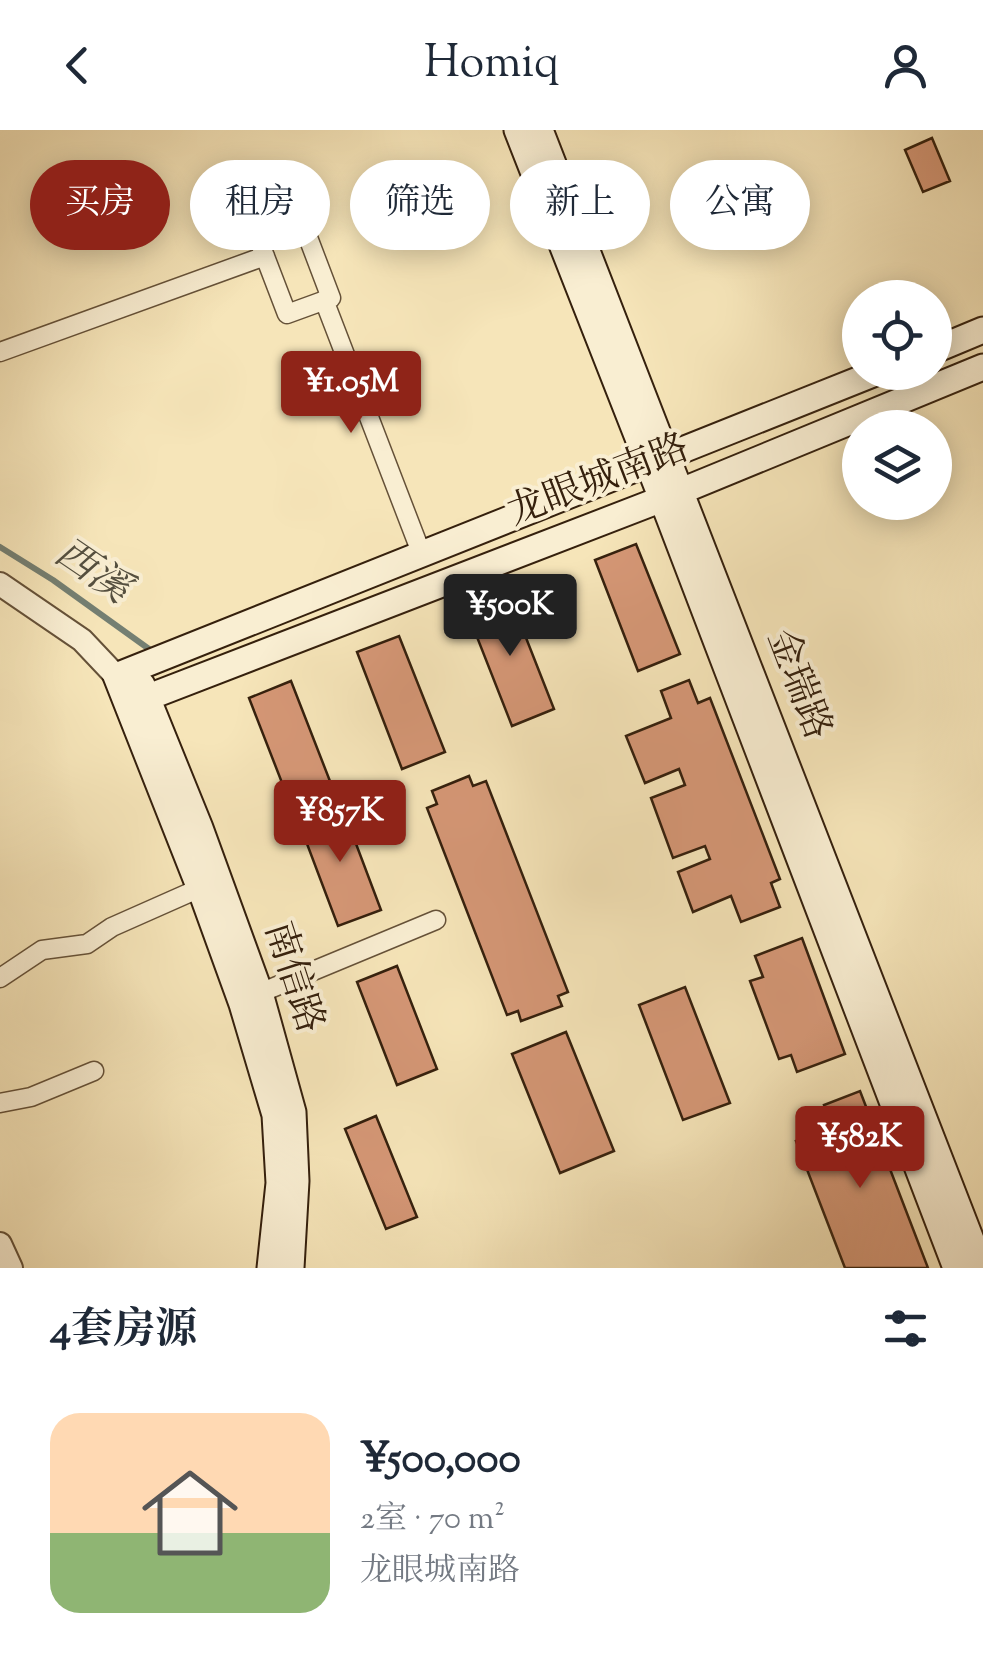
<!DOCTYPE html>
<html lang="zh">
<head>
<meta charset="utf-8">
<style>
	:root { --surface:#fff; --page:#f6f6f7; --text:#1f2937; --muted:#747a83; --line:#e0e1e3; --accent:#8f2418 }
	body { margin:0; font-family:"Sorts Mill Goudy","Noto Serif SC",serif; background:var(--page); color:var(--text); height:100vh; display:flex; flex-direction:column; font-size:38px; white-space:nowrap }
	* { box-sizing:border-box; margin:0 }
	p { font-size:32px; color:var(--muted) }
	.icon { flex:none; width:55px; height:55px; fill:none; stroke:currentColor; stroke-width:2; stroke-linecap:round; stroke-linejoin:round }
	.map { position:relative; height:1138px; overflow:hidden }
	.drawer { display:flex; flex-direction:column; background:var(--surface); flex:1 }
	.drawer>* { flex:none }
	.banner { position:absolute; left:30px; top:30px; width:925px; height:90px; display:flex; gap:20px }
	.tools { position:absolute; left:842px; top:150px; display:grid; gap:20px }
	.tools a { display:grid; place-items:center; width:110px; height:110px; border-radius:50%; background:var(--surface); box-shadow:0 5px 25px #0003; font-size:50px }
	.price { position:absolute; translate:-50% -85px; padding:0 22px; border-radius:10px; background:var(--accent); color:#fff; font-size:32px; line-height:65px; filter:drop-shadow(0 2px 5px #0008) }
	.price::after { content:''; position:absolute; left:50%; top:60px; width:30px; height:22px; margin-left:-15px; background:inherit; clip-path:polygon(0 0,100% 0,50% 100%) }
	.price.selected { background:#222; color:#fff }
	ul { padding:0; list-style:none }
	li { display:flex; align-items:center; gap:30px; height:250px; padding:0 50px }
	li+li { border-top:2px solid var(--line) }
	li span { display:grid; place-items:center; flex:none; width:280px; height:200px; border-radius:30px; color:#555 }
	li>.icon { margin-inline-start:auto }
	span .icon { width:120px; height:120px; fill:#fffc; stroke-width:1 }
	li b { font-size:42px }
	h2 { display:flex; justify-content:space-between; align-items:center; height:120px; padding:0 50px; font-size:42px }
	.chip { padding:0 35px; border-radius:45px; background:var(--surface); box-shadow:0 5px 25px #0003; font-size:35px; line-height:90px }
	.chip.selected { background:var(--accent); color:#fff }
	header { display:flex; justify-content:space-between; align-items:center; height:130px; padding:0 50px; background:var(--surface); font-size:45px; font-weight:600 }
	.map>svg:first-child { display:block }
</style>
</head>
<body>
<header><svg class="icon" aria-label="back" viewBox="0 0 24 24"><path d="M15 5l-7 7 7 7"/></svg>Homiq<svg class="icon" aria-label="person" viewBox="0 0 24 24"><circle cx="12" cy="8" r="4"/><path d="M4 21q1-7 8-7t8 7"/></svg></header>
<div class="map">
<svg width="983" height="1138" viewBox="0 0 983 1138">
	<rect width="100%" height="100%" fill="#f6e5b9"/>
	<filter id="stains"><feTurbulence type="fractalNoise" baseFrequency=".002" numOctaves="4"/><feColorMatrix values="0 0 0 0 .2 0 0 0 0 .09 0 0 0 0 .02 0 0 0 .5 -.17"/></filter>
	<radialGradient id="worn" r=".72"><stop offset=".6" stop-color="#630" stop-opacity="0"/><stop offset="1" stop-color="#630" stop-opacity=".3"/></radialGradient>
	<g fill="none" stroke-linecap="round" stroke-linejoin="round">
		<!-- stream -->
		<path stroke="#747f72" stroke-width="6" d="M0 417 53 450 149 519"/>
	</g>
	<!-- building -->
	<path fill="#d59776" stroke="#35200d" stroke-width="2.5" d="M932 8 950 51 923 62 905 20Z
		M636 414 680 524 638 541 595 430Z
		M508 462 554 579 512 596 466 479Z
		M399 506 445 622 402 639 357 522Z
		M689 550 698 573 710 568 780 749 771 753 780 777 741 792 731 766 693 782 678 742 710 729 705 716 673 728 651 668 685 655 679 639 645 653 626 606 671 588 661 561Z
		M291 551 335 664 293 681 249 568Z
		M469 646 473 656 486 651 568 862 558 866 562 876 521 891 518 881 507 885 427 678 437 674 432 661Z
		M341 674 381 780 338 796 298 690Z
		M802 808 845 924 797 942 791 925 779 929 750 851 763 847 755 826Z
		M397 836 437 939 397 955 357 852Z
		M685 857 730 973 683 990 639 875Z
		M566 902 614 1021 560 1043 512 924Z
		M860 961 928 1138H845L796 1011 832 997 824 975Z
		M376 986 417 1087 386 1099 345 999Z"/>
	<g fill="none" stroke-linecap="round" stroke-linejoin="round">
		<!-- minor casing -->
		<g stroke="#655138" stroke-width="21">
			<path id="minor" d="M287 52 331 168 287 184 243 69Z
				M324 170 422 425
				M0 222 265 126
				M0 848 42 820 87 814 112 797 200 758
				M260 863 436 790
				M0 973 31 967 94 941"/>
		</g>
		<!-- tertiary casing -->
		<g stroke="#655138" stroke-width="26">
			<path id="tertiary" d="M0 454 82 510 116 546
				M0 1114 11 1138"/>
		</g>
		<!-- secondary casing -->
		<g stroke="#35200d" stroke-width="29">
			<path id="secondary" d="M517 0 662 369 956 1138
				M540 0 982 1138
				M935 220 983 200
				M142 555 200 698 260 863 293 982 296 1051 291 1138
				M128 575 662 369 983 237
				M270 1138 279 1053 275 985 242 874 204 769 116 546 878 242"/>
		</g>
		<!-- minor -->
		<use href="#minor" stroke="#f9eed2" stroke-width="18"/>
		<!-- tertiary -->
		<use href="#tertiary" stroke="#f9eed2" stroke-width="22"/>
		<!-- secondary -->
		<use href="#secondary" stroke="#f9eed2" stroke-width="25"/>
	</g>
	<g text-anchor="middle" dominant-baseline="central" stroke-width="8" stroke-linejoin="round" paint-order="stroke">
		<!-- street labels -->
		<g font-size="38" fill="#35200d" stroke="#f9eed2">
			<text transform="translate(599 352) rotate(-21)">龙眼城南路</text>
			<text transform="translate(797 555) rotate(69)">金瑞路</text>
			<text transform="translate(292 848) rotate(72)">南信路</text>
		</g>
		<!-- water labels -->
		<g font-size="40" font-style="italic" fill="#544f3f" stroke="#f9eed2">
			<text transform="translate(91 443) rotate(34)">西溪</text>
		</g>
	</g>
	<rect width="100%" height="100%" filter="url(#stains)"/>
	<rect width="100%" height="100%" fill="url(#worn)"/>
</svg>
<div class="tools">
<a><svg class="icon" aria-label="locate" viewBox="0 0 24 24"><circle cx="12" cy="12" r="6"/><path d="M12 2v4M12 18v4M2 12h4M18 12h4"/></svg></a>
<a><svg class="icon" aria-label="layers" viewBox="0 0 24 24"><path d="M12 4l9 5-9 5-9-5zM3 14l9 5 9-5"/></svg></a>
</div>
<b class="price" style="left:351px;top:306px">¥1.05M</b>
<b class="price selected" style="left:510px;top:529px">¥500K</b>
<b class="price" style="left:340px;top:735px">¥857K</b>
<b class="price" style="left:860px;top:1061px">¥582K</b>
<div class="banner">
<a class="chip selected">买房</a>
<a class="chip">租房</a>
<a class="chip">筛选</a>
<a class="chip">新上</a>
<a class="chip">公寓</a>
</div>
</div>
<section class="drawer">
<h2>4套房源<svg class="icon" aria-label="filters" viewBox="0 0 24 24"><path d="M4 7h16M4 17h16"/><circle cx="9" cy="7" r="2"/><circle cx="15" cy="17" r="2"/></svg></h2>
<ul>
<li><span style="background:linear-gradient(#ffd9b3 60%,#8fb573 0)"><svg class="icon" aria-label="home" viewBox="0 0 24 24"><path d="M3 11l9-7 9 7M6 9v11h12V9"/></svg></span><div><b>¥500,000</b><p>2室 · 70 m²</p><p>龙眼城南路</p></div></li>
</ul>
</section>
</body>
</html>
